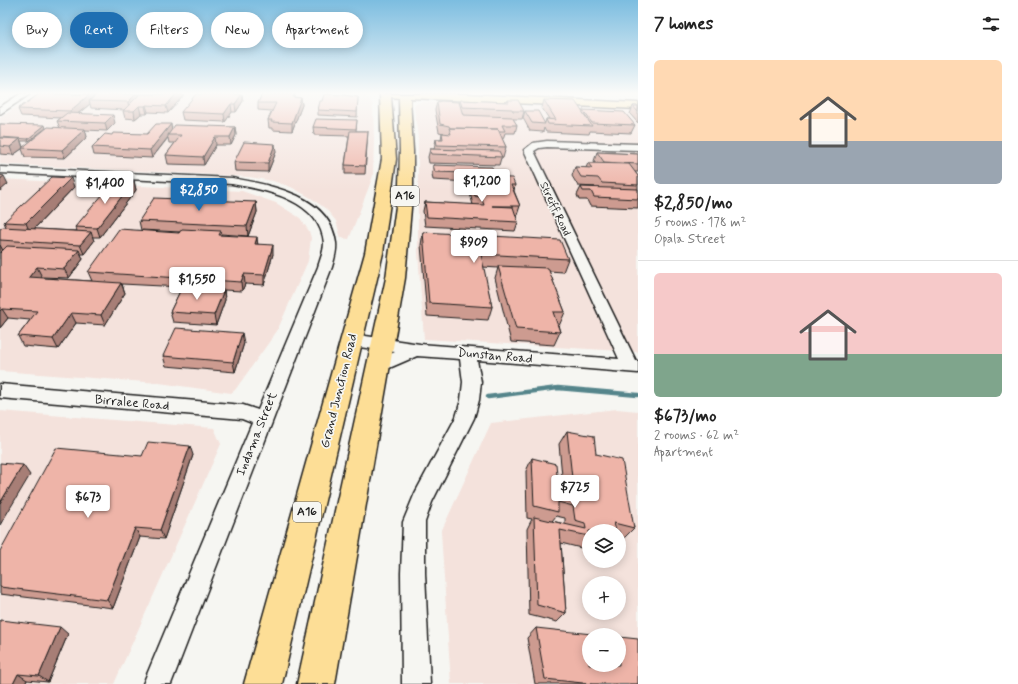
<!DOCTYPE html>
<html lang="en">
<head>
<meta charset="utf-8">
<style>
	:root { --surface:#fff; --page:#f6f6f6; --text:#222; --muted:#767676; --line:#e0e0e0; --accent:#1f6fb2 }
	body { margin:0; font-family:Mynerve,sans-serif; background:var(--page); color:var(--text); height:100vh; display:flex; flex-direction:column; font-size:15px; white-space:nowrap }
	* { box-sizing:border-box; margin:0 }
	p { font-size:13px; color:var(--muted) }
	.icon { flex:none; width:22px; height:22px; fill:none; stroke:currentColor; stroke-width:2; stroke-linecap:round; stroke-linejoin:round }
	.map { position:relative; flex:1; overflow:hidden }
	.details { display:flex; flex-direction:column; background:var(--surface); width:380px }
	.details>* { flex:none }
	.hud { position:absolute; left:12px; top:12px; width:380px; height:36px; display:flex; gap:8px }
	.buttons { position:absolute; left:582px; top:524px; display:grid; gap:8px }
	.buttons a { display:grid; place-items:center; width:44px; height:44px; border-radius:50%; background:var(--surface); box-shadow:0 2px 10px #0003; font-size:20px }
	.price { position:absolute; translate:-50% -34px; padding:0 9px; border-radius:4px; background:#fff; color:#222; font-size:13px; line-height:26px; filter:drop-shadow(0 1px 2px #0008) }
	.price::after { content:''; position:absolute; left:50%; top:24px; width:12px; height:9px; margin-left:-6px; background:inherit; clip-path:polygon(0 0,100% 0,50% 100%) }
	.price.active { background:var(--accent); color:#fff }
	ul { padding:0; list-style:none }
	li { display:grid; align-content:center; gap:8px; height:212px; padding:0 16px }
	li+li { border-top:1px solid var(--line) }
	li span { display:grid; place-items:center; height:124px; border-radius:6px; color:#555 }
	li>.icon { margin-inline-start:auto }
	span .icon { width:72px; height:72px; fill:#fffc; stroke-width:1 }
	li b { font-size:17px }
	h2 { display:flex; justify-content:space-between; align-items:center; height:48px; padding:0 16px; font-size:17px }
	.chip { padding:0 14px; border-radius:18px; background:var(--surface); box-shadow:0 2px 10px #0003; font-size:14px; line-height:36px }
	.chip.active { background:var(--accent); color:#fff }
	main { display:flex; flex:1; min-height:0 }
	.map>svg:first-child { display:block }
</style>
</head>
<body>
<main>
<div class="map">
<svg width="638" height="684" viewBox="0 0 638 684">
	<rect width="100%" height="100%" fill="#f6f6f2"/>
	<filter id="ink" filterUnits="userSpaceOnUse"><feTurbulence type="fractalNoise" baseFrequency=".025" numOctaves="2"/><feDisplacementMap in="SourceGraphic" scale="8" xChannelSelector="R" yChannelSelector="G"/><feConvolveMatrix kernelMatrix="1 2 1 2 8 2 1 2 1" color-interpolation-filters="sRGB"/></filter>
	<g filter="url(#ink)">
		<!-- built -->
		<path fill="#f4e2dc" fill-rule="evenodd" d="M35 94H346L365 96 370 99 373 106 374 138 373 176 349 239 341 238 336 221 326 209 311 198 291 187 273 181 249 177 217 175 0 164V118Z
			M421 102 638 110V352L424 339 418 252V138L414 105Z
			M0 179 242 191 276 203 300 218 309 231 311 238 308 261 277 331 235 390 231 393 159 383 0 371Z
			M617 409 638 411V684H451L441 532 491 423ZM589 531H619V561H589ZM589 583H619V613H589ZM589 635H619V665H589Z
			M0 411 214 428 221 444 114 684H0Z"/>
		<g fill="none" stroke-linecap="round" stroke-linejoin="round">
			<!-- stream -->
			<path stroke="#55858b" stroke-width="4.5" d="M488 397 558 388 638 395"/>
			<!-- minor casing -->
			<g stroke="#1c1c1c" stroke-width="3">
				<path id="minor" d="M20 94H30L0 114V107Z
					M547 141 638 144V150L547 147 539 148 534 151 636 361H638V373L477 360 481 382 479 400 474 418 432 502 425 522V573L430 684H402L401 573 403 522 415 493 456 417 461 400 463 382 460 359 417 356 380 372 374 370 372 366 374 362 395 352 352 346 346 344 344 340 346 336 352 334 420 344 619 359 524 150 533 143Z
					M0 167 232 178C270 185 330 195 336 243 337 251 334 260 332 267L171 684H143L252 423 242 419 0 398V384L243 405 258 410 318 267C320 260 324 251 324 243 320 200 266 190 232 184L0 173Z"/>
			</g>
			<!-- highway casing -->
			<g stroke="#1c1c1c" stroke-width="3">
				<path id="highway" d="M380 94H466L638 103V109L410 98 413 151V185L405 278 335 684H297L386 278 399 185 400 151 399 98 391 97 396 159 383 253 282 684H244L365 253 382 159Z"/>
			</g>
			<!-- minor -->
			<use href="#minor" fill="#f6f6f2" fill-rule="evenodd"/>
			<!-- highway -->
			<use href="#highway" fill="#fdde96" fill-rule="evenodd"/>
		</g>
		<!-- wall -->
		<path fill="#cd9b90" stroke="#1c1c1c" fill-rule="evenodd" d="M39 94H93L94 97 97 94 184 95 168 113 148 112 147 114H141L135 119 125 118 123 111 124 110 91 108 90 104 78 114 115 123 107 131 85 130 87 137 65 158 25 157 22 149 13 155 0 154V124L46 128 29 141H21L23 147 60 128 57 121 61 118 21 116 18 109Z
			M262 94H295V97L301 98 302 105 292 131 272 130V128H269L268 120 272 111 258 110V103Z
			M358 97 357 117 318 115V110L322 101Z
			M460 100 507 102 508 100 524 111 522 119H513L517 125 515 133H505L503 139H502L506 147 503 158H501L499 165 429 163 428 157 430 149H434L436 139H441L442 133H444L439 132 435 110 437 102 459 103Z
			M544 100 583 112V110L635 125 631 133 590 131 589 134 546 132 544 128 543 132 530 131 523 118 525 111 545 123 546 119H549L542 108Z
			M243 101 236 112H232L225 122 183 120 181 112Z
			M633 106H638V123L630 114Z
			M357 120 356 131H368L365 174H345V165L349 136 314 135 313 127Z
			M235 127 236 135 231 145H216L204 165 168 164 166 155 175 143H169L168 138 152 158 94 155 92 147 172 130Z
			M276 152 268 172 235 171 234 162Z
			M597 152 638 154V172H635L638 176V208L590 206 587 200H579L577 195 581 187H595L578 186 572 176 575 167 586 168 588 163H595L594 161Z
			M433 165 495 174 494 178 515 185 514 191 520 206 517 215H516L518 222 515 231 425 226 423 211 425 202 473 205 468 185V182L433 180 432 174Z
			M134 181 136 190 100 237H92L94 241 84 254H81L83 259 69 278 42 277 41 278 92 281 88 272 180 232 141 230 139 221 256 202 257 212 248 236 221 234V235L258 244 273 254 264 285 245 284 242 291 224 290 225 300 216 325 173 322 170 312 182 287 122 284 125 293 105 325 76 323 58 349 23 346 18 336 30 320 8 318 0 328V229L6 227 4 222 74 187 34 229 77 231 75 227Z
			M423 232 568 259 563 272 549 271 565 312 559 326 558 325 560 332 554 345 511 342 495 278 498 268 483 267 492 307 488 320 427 316 421 245Z
			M244 343 235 372 166 366 163 356Z
			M567 431 596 454 634 528 623 539 619 538V531H589V550L561 543 566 613 557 622 529 615 527 529 532 519 527 518 526 471 532 458 557 475 562 476 559 444ZM556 516 565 518V524L552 521Z
			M193 455 164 539 140 537 113 608 0 594V551L142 456Z
			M536 628 638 684H535L527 638Z
			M68 634 48 682 27 680 25 684H0Z"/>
		<!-- shaded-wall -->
		<path fill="#a77e76" stroke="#1c1c1c" d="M90 94H93L94 100 89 101 90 104 72 118 70 111Z
			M136 94H141L129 110 128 102Z
			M176 94 184 95 168 113 166 106Z
			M242 94 243 101 236 112 235 104Z
			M301 98 302 105 292 131V123Z
			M231 104 232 112 225 122 224 114Z
			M146 105 148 112 147 114 145 106Z
			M139 106 141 114 135 119 134 111Z
			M113 115 115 123 107 131 105 123Z
			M171 124 172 132 168 135V137L152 158 150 150Z
			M45 125 46 128 29 141 28 139Z
			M235 127 236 135 231 145 230 137Z
			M85 129 87 137 65 158 62 150Z
			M215 137 216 145 204 165 203 157Z
			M20 139 23 148 13 155 10 147Z
			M275 144 276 152 268 172V163Z
			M4 176 8 184 0 191V179Z
			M71 178 74 187 30 233 26 223Z
			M134 181 136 190 100 237 97 228Z
			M256 202 257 212 248 236 247 226Z
			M91 232 94 241 84 254 80 245Z
			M257 237 258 247 255 244Z
			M0 245 5 254 0 259Z
			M273 245V254L264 285V275Z
			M79 250 83 259 69 278 64 269Z
			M37 267 42 277 33 287 29 277Z
			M244 274 245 284 242 291 241 282Z
			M121 283 125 293 105 325 101 315Z
			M224 290 225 300 216 325 214 315Z
			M2 309 8 318 0 328V311Z
			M71 313 76 323 58 349 53 339Z
			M242 333 244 343 235 372 233 362Z
			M190 446 193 455 164 539 160 530Z
			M23 465 30 475 0 525V503Z
			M135 528 140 537 113 608 107 600Z
			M60 627 68 634 48 682 39 676Z
			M18 674 27 680 25 684H13Z"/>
		<!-- building -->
		<path fill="#eeb4a8" stroke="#1c1c1c" d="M39 94H90L70 111 18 109Z
			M97 94H136L128 102 89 101Z
			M140 94H176L166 106 146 105 145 106H139L134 111H123Z
			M196 94H242L235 104H231L224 114 181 112Z
			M262 94H294L293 97 301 98 292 123 271 122 272 120H268L276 103H258Z
			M324 94 344 95 358 97 357 112 318 110 320 101H322Z
			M460 100 509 102 508 100H518L524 111H513L512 109 462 107Z
			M544 100 575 101 592 126 548 124 546 119 556 120Z
			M441 101 459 102 463 115 512 117 517 125H502L505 131H499L498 129 450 128 449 126 440 124 437 102Z
			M633 106H638V112Z
			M583 110 624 112 635 125 592 123Z
			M525 111H538L545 124 532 123Z
			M67 113 113 115 105 123 57 121Z
			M316 119 357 120 356 129 313 127Z
			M0 124 45 125 28 139 0 137Z
			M156 124H171L150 150 92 147 105 134 112 135 113 133 147 134Z
			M175 125 235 127 230 137H215L203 157 166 155 181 135H168Z
			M48 127 85 129 62 150 22 148Z
			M449 128 498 129 506 147 437 145 436 139H443L442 133 451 134Z
			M350 131H368L365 166 345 165Z
			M0 138 20 139 10 147 0 146Z
			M244 142 275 144 268 163 234 162Z
			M430 149 499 151 502 157 431 154Z
			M597 152 638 154V164L604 162Z
			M588 163 629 164 638 176V185L602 183 598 178 581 177 575 167 592 168Z
			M433 165 492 167 495 174 435 172Z
			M0 175 4 176 0 179Z
			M52 177 71 178 26 223 4 222Z
			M470 177 512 178 515 185H511L520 206H492L513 207 518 222 427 217 425 202 484 205 481 197 475 196Z
			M115 180 134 181 97 228 75 227Z
			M581 187 638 189V199L594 197 591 191H583Z
			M154 198 256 202 247 226 139 221Z
			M3 227 91 232 80 245 0 240V229Z
			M119 229 179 233 182 229 221 231 219 235 257 237 255 244 273 245 264 275 244 274 241 282 88 272Z
			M423 232 560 240 568 259 481 254 492 307 429 303Z
			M7 246 79 250 64 269 37 267 29 277 121 283 101 315 71 313 53 339 18 336 37 311 2 309 0 311V253Z
			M498 266 548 268 565 312H553L560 332 516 329Z
			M182 287 224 290 214 315 170 312Z
			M176 328 242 333 233 362 163 356Z
			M567 431 594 436 596 454 622 460 634 528 614 523 616 531 599 527V531H589V536L560 530 566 613 537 605 534 517 586 529 585 523 575 520 573 506 558 502V512L534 506 532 458 556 464 557 475 572 478Z
			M148 442 190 446 160 530 135 528 107 600 0 587V551L56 448 142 456Z
			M0 463 23 465 0 503Z
			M0 620 60 627 39 676 18 674 13 684H0Z
			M536 628 601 635H589V665H619V637L638 639V684H592L545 679Z"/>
	</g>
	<!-- sky -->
	<linearGradient id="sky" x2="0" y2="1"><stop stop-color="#7cbde0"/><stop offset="0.49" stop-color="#fbfbf9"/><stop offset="1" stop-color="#fbfbf9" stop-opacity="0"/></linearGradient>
	<rect width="638" height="190" fill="url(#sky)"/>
	<g text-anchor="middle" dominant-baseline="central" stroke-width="3.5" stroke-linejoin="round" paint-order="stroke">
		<!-- far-street labels -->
		<g font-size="11" fill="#1c1c1c" stroke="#f6f6f2">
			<text transform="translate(555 209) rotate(65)">Streiff Road</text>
		</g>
		<!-- shield labels -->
		<g fill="#f6f6f2" stroke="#5d5d5c" stroke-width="1">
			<rect x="391" y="186" width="28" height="20" rx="3"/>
			<rect x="293" y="502" width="28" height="20" rx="3"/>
		</g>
		<g font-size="12" font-weight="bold" fill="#1c1c1c">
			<text x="405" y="196">A16</text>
			<text x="307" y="512">A16</text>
		</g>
		<!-- street labels -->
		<g font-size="13" fill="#1c1c1c" stroke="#f6f6f2">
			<text transform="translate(495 356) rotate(5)">Dunstan Road</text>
			<text transform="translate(339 391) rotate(-76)">Grand Junction Road</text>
			<text transform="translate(132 403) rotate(5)">Birralee Road</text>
			<text transform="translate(257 434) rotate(-68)">Indama Street</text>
		</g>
	</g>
</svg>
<div class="buttons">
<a><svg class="icon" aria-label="layers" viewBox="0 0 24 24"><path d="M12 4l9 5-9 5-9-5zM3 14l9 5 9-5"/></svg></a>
<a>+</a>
<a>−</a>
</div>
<b class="price" style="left:482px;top:203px">$1,200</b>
<b class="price" style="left:105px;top:205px">$1,400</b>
<b class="price active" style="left:199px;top:212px">$2,850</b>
<b class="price" style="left:474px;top:264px">$909</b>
<b class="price" style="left:197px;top:301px">$1,550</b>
<b class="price" style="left:575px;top:509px">$725</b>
<b class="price" style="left:88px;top:519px">$673</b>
<div class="hud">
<a class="chip">Buy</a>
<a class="chip active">Rent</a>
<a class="chip">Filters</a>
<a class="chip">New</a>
<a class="chip">Apartment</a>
</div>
</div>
<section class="details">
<h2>7 homes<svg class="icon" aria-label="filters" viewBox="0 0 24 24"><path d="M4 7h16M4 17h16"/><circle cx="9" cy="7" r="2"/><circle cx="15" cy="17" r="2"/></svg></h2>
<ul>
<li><span style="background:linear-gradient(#ffd9b3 65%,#9aa5b1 0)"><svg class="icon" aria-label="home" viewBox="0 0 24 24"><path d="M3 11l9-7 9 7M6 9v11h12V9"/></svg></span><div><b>$2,850/mo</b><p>5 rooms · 178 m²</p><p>Opala Street</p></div></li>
<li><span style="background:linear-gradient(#f6c9c9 65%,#7fa58c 0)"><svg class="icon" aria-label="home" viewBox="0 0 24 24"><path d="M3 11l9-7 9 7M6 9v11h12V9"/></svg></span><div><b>$673/mo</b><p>2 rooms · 62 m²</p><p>Apartment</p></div></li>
</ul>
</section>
</main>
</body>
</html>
